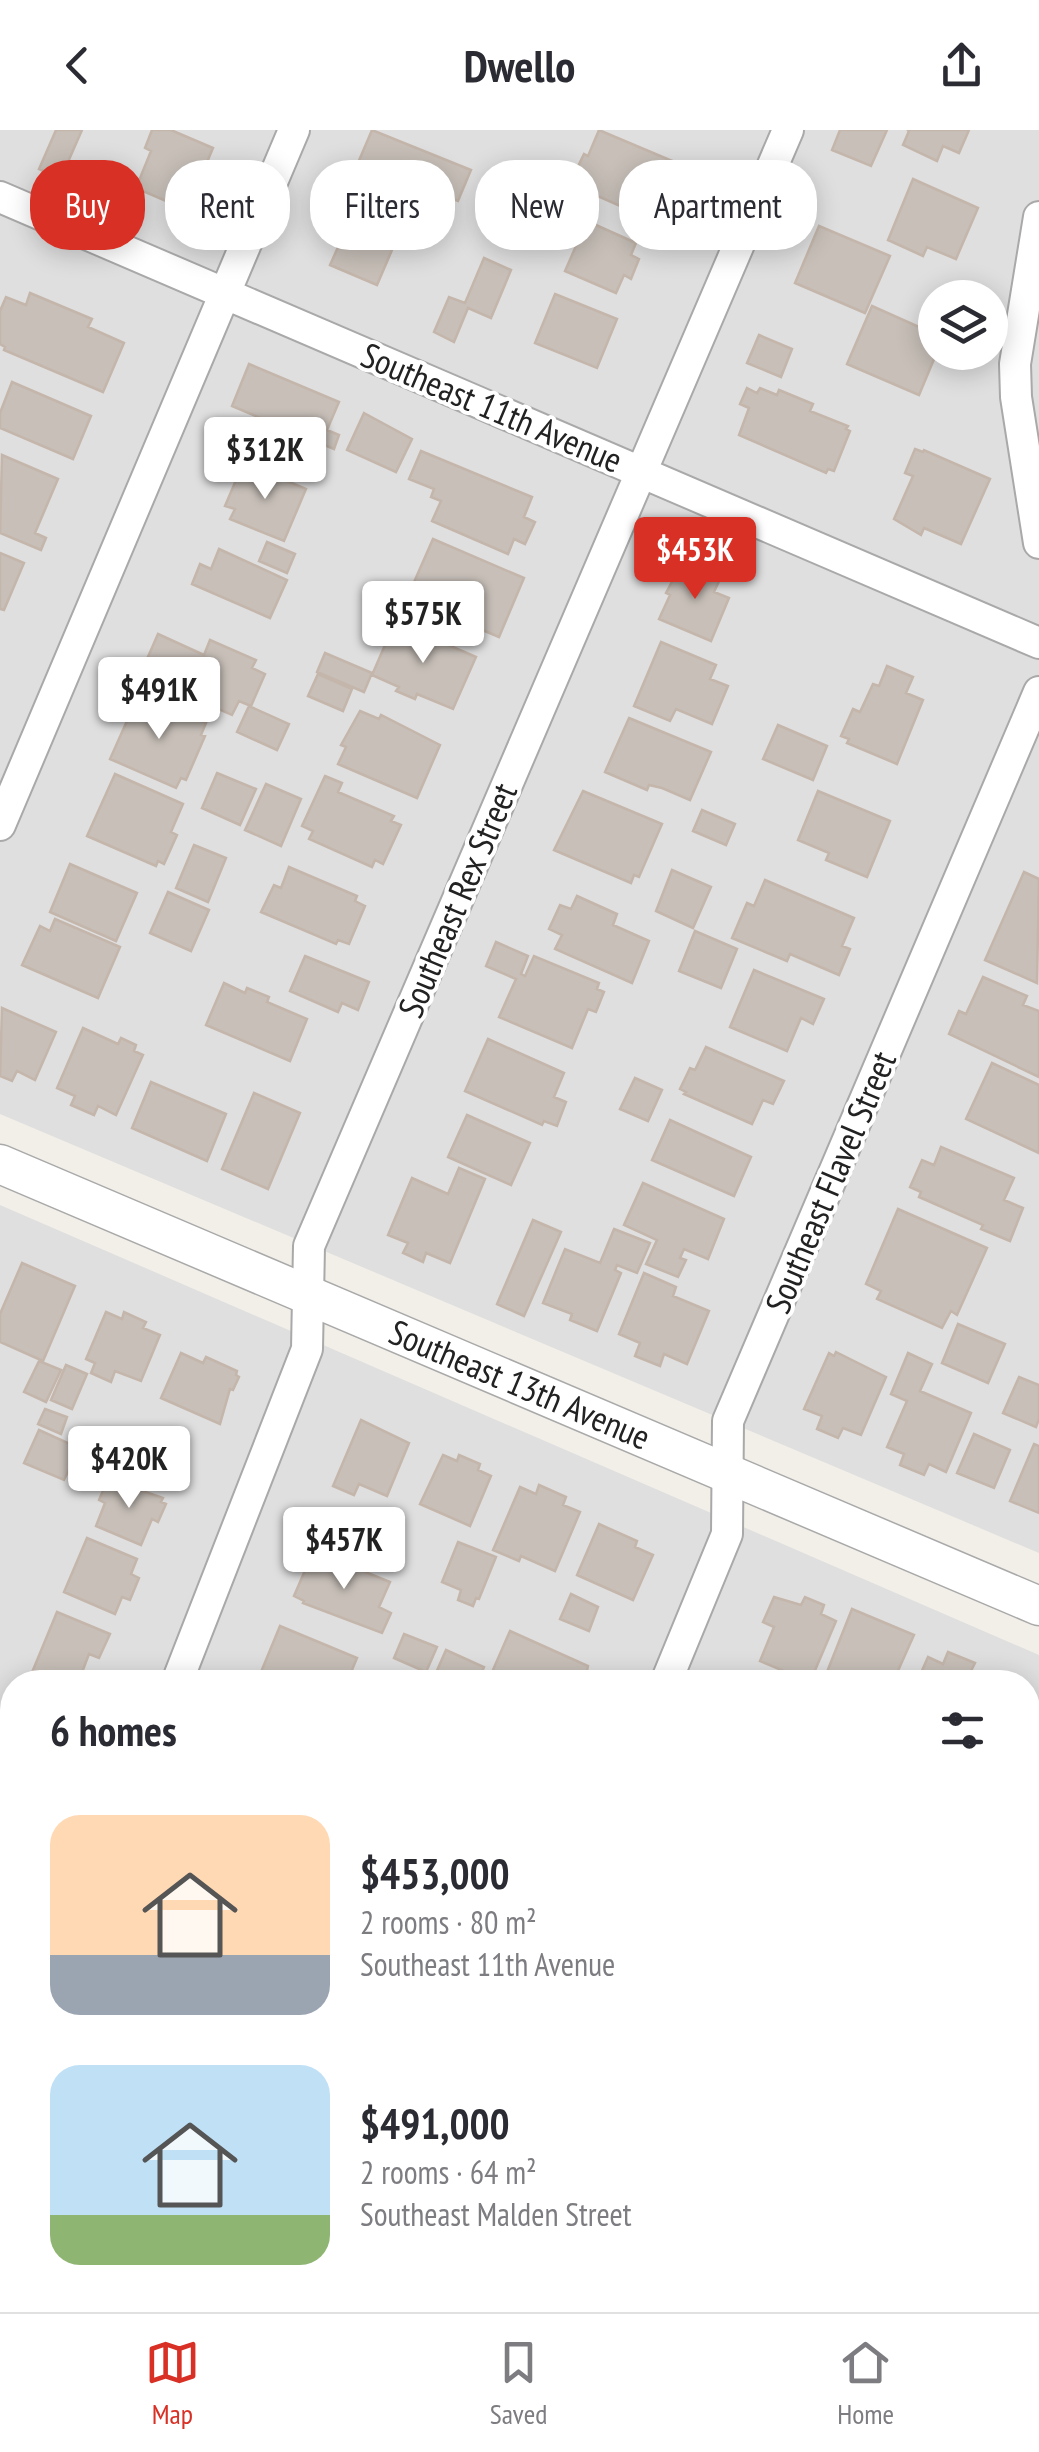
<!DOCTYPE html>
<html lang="en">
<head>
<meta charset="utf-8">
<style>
	:root { --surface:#fff; --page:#f2f2f3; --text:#2b2b33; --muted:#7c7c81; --line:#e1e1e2; --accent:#d93025 }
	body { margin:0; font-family:"PT Sans Narrow",sans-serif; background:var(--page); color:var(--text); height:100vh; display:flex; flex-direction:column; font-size:38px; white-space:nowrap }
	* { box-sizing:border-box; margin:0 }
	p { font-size:32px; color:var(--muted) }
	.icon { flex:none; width:55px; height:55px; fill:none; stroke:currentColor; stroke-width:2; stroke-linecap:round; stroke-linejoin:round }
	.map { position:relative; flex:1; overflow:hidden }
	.sheet { position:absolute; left:0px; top:1540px; width:1040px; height:642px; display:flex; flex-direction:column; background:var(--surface); border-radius:40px 40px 0 0; box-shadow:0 5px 25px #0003 }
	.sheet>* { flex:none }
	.top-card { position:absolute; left:30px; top:30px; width:980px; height:90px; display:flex; gap:20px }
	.fabs { position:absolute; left:918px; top:150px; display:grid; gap:20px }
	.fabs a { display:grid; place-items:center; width:90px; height:90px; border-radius:50%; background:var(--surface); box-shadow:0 5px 25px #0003; font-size:50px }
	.price { position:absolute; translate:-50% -85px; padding:0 22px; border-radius:10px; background:#fff; color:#222; font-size:32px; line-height:65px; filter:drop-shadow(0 2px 5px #0008) }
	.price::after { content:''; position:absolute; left:50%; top:60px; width:30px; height:22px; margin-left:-15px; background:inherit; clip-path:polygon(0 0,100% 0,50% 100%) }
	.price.selected { background:var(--accent); color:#fff }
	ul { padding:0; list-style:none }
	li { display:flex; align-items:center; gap:30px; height:250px; padding:0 50px }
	li span { display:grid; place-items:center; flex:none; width:280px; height:200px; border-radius:30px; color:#555 }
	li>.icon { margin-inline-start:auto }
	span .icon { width:120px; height:120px; fill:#fffc; stroke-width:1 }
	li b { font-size:42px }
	h2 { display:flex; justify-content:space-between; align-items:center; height:120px; padding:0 50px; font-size:42px }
	.chip { padding:0 35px; border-radius:40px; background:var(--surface); box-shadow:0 5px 25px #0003; font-size:35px; line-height:90px }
	.chip.selected { background:var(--accent); color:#fff }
	header { display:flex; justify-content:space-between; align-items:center; height:130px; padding:0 50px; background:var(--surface); font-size:45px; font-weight:700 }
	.tab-bar { display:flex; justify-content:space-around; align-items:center; height:140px; border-top:2px solid var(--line); background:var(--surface); font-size:28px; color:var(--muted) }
	.tab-bar a { display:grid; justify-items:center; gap:5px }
	.tab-bar .selected { color:var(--accent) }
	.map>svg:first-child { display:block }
</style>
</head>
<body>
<header><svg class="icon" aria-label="back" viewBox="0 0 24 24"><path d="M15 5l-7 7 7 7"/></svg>Dwello<svg class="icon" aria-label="share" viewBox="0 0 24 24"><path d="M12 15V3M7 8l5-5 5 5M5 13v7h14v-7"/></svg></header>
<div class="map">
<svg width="1039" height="2182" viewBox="0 0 1039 2182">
	<rect width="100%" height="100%" fill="#f2efe9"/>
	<!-- residential -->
	<path fill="#e0dfdf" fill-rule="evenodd" d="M0 0H1039V1423L0 984ZM935 168H990V222H935Z
		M0 1075 1039 1525V2182H0ZM12 1552H1028V2170H12Z"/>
	<!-- building -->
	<path fill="#c7bfb8" stroke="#c4b6ab" stroke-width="2.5" d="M56 0H82L61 48 39 39Z
		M152 0H171L213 18 187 80 136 58 151 21 145 18Z
		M372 0 471 40 458 71 450 68 433 106 343 68Z
		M599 0 684 36 659 93 577 57 580 53 572 49 584 24 588 26Z
		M840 0H887L871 36 832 20Z
		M907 0H969L959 23 943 16 937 31 903 15 909 1Z
		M531 32 569 47 561 66 523 50Z
		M913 49 978 78 956 129 927 117 923 126 888 110Z
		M355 79 401 99 377 155 330 135Z
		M587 91 636 113 631 125 639 129 631 149 624 145 616 163 565 141Z
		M819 96 890 126 865 183 795 153Z
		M484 128 511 140 491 188 468 178 454 212 434 202 449 167 465 173Z
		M30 163 92 189 88 197 124 213 103 262 4 220 5 217 0 214V181L6 167 26 175Z
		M555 164 617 189 597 238 535 213Z
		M872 176 935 204 937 222 919 265 847 234Z
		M759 205 792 219 781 247 747 233Z
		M249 234 339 272 327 300 339 305 334 319 232 276Z
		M12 252 91 286 73 329 0 298V283Z
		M747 258 757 263 760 258 777 265 779 260 813 274 810 281 848 296 846 299 850 301 834 341 828 339 826 343 739 305 749 278 740 274Z
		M364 283 412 309 396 342 347 320Z
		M915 319 923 322 924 320 990 349 961 414 924 398 921 405 894 389 913 346 905 343Z
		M421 321 532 367 524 387 535 392 525 414 514 409 508 424 432 391 441 371 431 367 434 359 409 349Z
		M2 325 58 349 35 403 46 408 41 420 0 403Z
		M242 336 253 340 254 337 306 359 284 411 230 389 235 379 225 376Z
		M433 409 524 448 499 507 407 468Z
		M267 412 295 424 287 443 259 431Z
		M219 419 287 450 270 488 192 454 200 434 211 439Z
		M0 423 24 433 4 480 0 479Z
		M683 431 721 447 714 462 729 468 711 511 659 489 670 465 666 463Z
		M395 492 476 527 453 579 417 564 415 569 396 561 399 557 372 545Z
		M158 504 204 525 210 510 256 530 252 538 265 544 251 576 239 571 232 585 140 545Z
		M661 512 716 535 710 549 728 556 712 594 676 579 670 591 634 576Z
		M325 523 372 543 364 562 317 542Z
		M887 536 913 547 906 563 923 570 897 634 847 613 849 609 841 606 853 579 860 582 873 554 879 556Z
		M318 544 352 559 343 581 308 566Z
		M139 564 206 593 201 605 205 606 186 650 181 648 176 658 110 629Z
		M249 576 289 594 277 620 237 602Z
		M360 581 379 589 381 585 440 615 417 668 338 634 346 617 341 615Z
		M629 588 711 622 690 670 662 658 649 655 647 660 605 642Z
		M778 595 827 616 813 650 763 629Z
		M217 643 256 659 240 695 202 678Z
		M115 644 183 674 171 702 177 705 164 734 158 731 156 736 87 706Z
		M325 646 342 653 338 662 394 686 391 691 401 695 383 734 375 730 372 737 309 709 313 701 302 696Z
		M266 654 301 669 281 716 245 700Z
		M583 661 662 694 639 747 634 745 631 753 554 720Z
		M818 661 890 691 867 747 826 730 829 723 798 710Z
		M702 680 735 694 726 715 693 701Z
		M194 715 226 728 208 772 176 758Z
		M70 734 137 763 116 811 50 782Z
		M289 737 357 766 355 771 365 776 349 814 338 810 336 814 261 782 274 755 281 758Z
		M672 740 711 757 693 798 656 781Z
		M1024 742 1039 749 1037 853 985 830Z
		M765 750 854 788 842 816 850 819 839 845 790 824 787 831 732 808 747 773 754 776Z
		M168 762 209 780 191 821 150 803Z
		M577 766 617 784 613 795 649 811 632 853 555 819 562 805 549 799 560 775 571 779Z
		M55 789 120 817 98 868 22 835 40 796 50 801Z
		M695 801 737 819 721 858 679 841Z
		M496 812 528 826 521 844 525 846 534 826 599 853 597 859 604 862 596 882 588 879 572 918 499 887 516 849 486 836Z
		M305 826 369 852 358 880 342 873 338 882 290 861Z
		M754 840 824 869 813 894 801 888 787 921 730 897Z
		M983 847 1027 866 1023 875 1039 881V947L949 904 959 881 966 884Z
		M224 853 245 863 247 858 269 867 267 872 307 889 290 931 206 895Z
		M2 878 56 902 35 950 17 941 12 951 0 946Z
		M83 898 118 914 121 908 136 915 134 921 143 925 116 985 98 976 94 985 71 975 75 966 57 958Z
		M488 909 564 943 554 967 566 972 557 996 544 991 542 995 465 961Z
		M706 917 784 951 773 974 763 970 752 994 684 964 686 962 680 959 690 938 695 940Z
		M992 933 1039 955V1023L966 989Z
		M635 948 662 960 648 991 620 979Z
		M151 952 226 984 207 1031 132 998Z
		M254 963 300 983 268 1059 222 1039Z
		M467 985 530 1013 511 1055 448 1027Z
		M670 990 751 1027 734 1066 652 1030Z
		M941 1017 1014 1048 1004 1070 1023 1078 1010 1111 981 1099 983 1095 919 1067 921 1062 910 1057 922 1030 934 1035Z
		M459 1038 485 1049 450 1133 426 1123 423 1132 403 1123 408 1113 388 1105 412 1048 448 1064Z
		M643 1053 724 1089 708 1129 684 1119 680 1128 686 1130 678 1147 646 1134 657 1110 624 1095Z
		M898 1079 987 1118 957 1185 951 1181 942 1198 877 1169 881 1161 866 1154Z
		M533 1090 561 1102 524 1186 497 1174Z
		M614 1099 650 1113 637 1143 617 1135 615 1140 621 1143 597 1201 570 1190 572 1184 543 1173 565 1119 600 1133Z
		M22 1133 75 1156 43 1231 0 1212V1184Z
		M644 1143 676 1157 673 1166 709 1181 687 1234 664 1224 660 1236 635 1226 640 1213 619 1204Z
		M106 1182 122 1189 124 1182 146 1192 143 1198 160 1205 141 1251 115 1241 111 1252 91 1243 95 1233 86 1229Z
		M958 1194 1005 1214 988 1253 942 1233Z
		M836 1222 886 1247 861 1305 843 1298 838 1308 817 1299 822 1286 804 1279 829 1223 834 1226Z
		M181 1223 203 1233 206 1227 237 1241 236 1245 239 1247 233 1260 230 1259 220 1294 161 1268Z
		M908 1223 932 1234 920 1261 971 1283 946 1342 929 1334 924 1345 900 1335 904 1324 887 1317 907 1271 891 1264Z
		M39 1231 61 1240 46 1272 24 1262Z
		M66 1235 87 1244 72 1279 51 1270Z
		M1019 1247 1039 1255V1289L1036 1297 1003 1283Z
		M45 1279 67 1287 61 1304 38 1294Z
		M361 1290 409 1313 387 1366 359 1354 354 1365 333 1356Z
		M39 1300 79 1318 64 1350 24 1333Z
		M131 1301 163 1315 149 1347 118 1333Z
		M974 1304 1010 1320 994 1358 957 1343Z
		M1034 1314 1039 1316V1383L1010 1371Z
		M443 1325 457 1331 459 1325 480 1334 478 1340 491 1346 470 1396 420 1374Z
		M108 1349 163 1368 161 1372 166 1374 158 1392 152 1389 141 1415 96 1396 105 1373 99 1370Z
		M539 1355 566 1367 563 1375 580 1382 555 1441 521 1426 519 1431 493 1420 520 1357 536 1364Z
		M599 1394 637 1411 635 1417 653 1425 633 1470 577 1445Z
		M87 1408 137 1429 131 1444 139 1448 130 1470 122 1467 115 1484 64 1462Z
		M458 1412 496 1427 479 1469 476 1468 473 1476 458 1470 461 1460 442 1452Z
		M312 1424 322 1428 323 1425 390 1452 379 1477 391 1483 382 1503 303 1473 304 1471 294 1466Z
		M571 1464 598 1477 589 1501 560 1489Z
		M774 1467 801 1475 805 1467 824 1475 821 1484 836 1491 810 1552 760 1531 774 1497 763 1492Z
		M852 1479 914 1505 893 1552H823Z
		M57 1482 110 1504 99 1528 89 1524 81 1545 86 1547 83 1552H63L33 1540Z
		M280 1496 357 1528 347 1552H288L261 1542Z
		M510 1501 588 1536 587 1541 594 1544 590 1552H496L489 1549Z
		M404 1504 437 1517 426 1542 394 1528Z
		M446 1520 484 1537 477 1552H432Z
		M948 1522 975 1533 970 1543 986 1552H917L928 1527 943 1534Z
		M766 1544 786 1552H763Z
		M1028 1567 1039 1572V1639L1033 1652 1028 1650Z
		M12 1579V1628L0 1623V1609Z
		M1028 1652 1039 1657V1682L1028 1677Z
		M18 2170H93L88 2182H13Z
		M268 2170H329L324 2182H277L265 2176Z
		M513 2170H585L581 2182H505Z"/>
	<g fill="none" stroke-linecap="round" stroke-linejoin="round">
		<!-- minor casing -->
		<g stroke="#a9a9a9" stroke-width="34">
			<path id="minor" d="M0 67 1039 513
				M1039 87 1015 234 1016 267 1039 413
				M0 695 294 0
				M177 1552 307 1219 309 1116 788 0
				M666 1552 727 1404 728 1291 1039 562
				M0 1687 12 1692
				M1028 1858 1039 1830
				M0 1991 12 1961
				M1028 2113 1039 2117
				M409 2182 414 2170
				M897 2182 902 2170"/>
		</g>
		<!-- tertiary casing -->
		<g stroke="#a9a9a9" stroke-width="41">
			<path id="tertiary" d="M0 1034 1039 1476"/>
		</g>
		<!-- minor -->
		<use href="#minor" stroke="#fff" stroke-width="30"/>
		<!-- tertiary -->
		<use href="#tertiary" stroke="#fff" stroke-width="38"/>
	</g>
	<g text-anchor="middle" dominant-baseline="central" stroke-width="8" stroke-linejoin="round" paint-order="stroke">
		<!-- street labels -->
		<g font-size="35" fill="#222" stroke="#fff">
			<text transform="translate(492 277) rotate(23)">Southeast 11th Avenue</text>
			<text transform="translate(457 770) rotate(-67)">Southeast Rex Street</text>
			<text transform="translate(830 1052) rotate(-67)">Southeast Flavel Street</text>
			<text transform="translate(520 1254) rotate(23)">Southeast 13th Avenue</text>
		</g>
	</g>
</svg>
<div class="fabs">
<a><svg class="icon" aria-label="layers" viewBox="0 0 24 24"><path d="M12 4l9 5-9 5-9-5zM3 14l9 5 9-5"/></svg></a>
</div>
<b class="price" style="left:265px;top:372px">$312K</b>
<b class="price selected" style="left:695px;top:472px">$453K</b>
<b class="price" style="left:423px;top:536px">$575K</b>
<b class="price" style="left:159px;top:612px">$491K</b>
<b class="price" style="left:129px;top:1381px">$420K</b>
<b class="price" style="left:344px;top:1462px">$457K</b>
<div class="top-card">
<a class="chip selected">Buy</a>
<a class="chip">Rent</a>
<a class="chip">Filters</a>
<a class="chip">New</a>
<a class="chip">Apartment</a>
</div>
<section class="sheet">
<h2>6 homes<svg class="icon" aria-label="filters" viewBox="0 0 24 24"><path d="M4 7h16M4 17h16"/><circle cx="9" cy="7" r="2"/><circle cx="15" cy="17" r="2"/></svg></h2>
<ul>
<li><span style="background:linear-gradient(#ffd9b3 70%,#9aa5b1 0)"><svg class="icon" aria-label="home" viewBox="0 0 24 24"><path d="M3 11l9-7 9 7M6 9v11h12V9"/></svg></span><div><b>$453,000</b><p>2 rooms · 80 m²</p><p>Southeast 11th Avenue</p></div></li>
<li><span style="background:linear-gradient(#bfe0f5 75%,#8fb573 0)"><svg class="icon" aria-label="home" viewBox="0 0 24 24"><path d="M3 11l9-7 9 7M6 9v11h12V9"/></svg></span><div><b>$491,000</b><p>2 rooms · 64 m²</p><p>Southeast Malden Street</p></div></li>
</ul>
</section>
</div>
<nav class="tab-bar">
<a class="selected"><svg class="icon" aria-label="map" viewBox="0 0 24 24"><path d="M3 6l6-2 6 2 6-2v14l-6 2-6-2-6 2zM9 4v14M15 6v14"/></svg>Map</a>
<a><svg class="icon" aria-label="saved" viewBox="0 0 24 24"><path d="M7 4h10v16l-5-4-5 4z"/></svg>Saved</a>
<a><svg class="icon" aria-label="home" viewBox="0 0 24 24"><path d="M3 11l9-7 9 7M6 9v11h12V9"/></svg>Home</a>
</nav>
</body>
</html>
